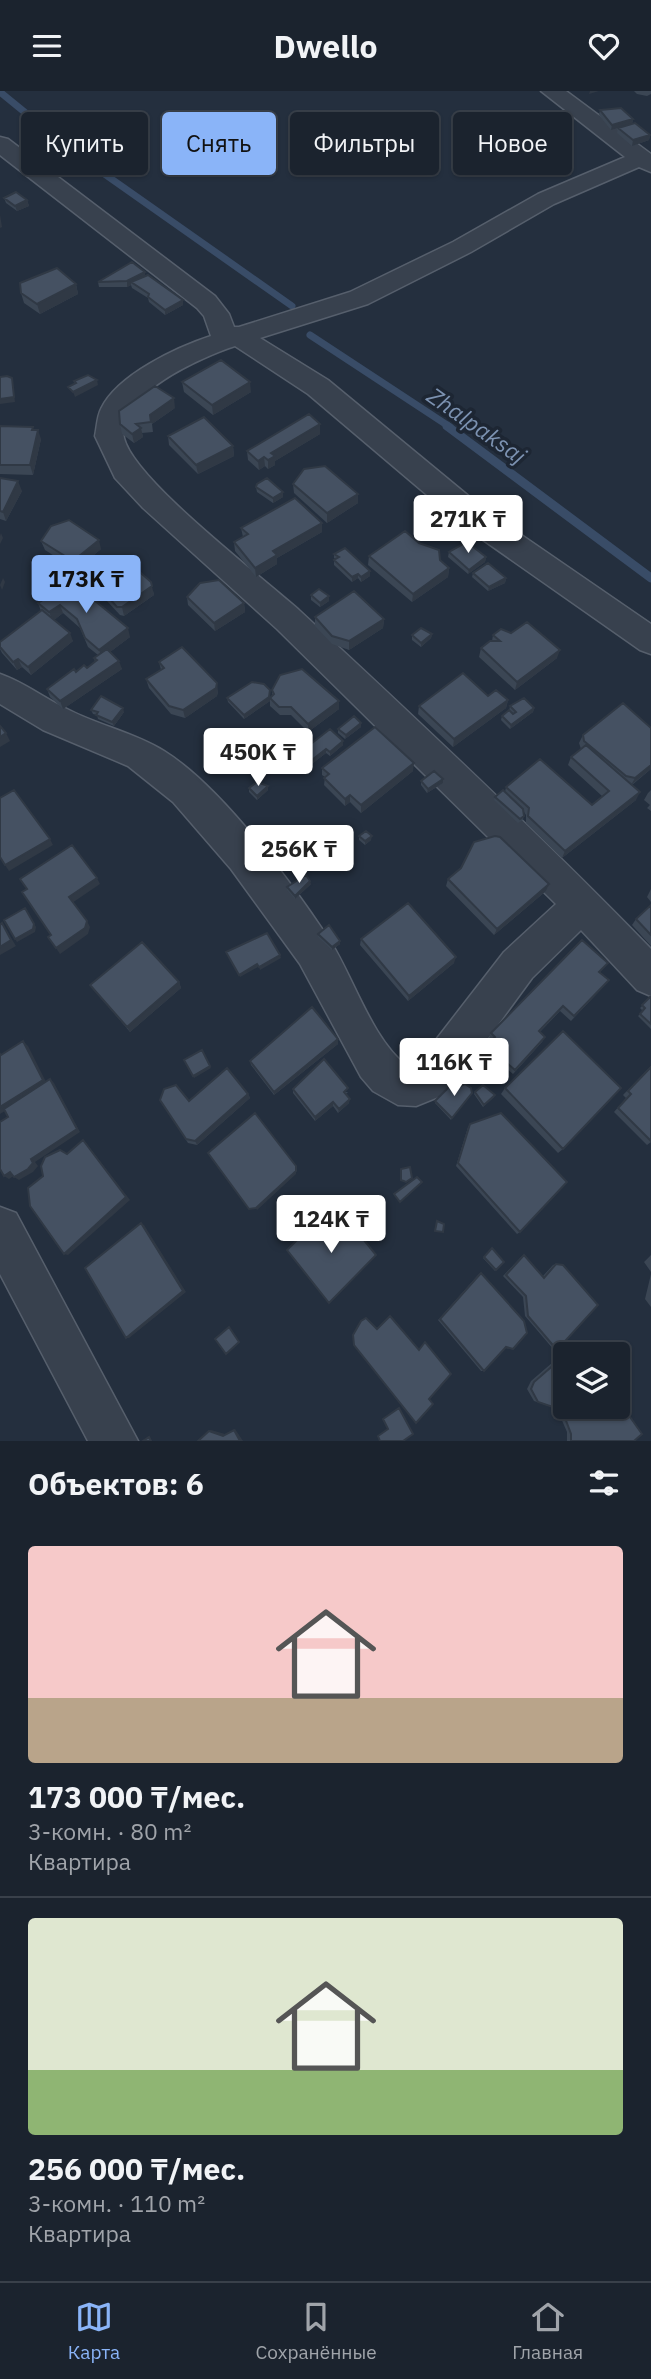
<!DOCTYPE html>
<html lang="ru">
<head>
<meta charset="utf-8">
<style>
	:root { --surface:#1b232e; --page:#282f3a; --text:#f1f3f6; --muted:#a0a4aa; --line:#39404a; --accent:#8ab4f8 }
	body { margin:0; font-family:"IBM Plex Sans",sans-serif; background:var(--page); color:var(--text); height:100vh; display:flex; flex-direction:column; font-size:26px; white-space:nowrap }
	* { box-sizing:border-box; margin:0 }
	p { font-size:23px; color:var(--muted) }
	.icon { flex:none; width:38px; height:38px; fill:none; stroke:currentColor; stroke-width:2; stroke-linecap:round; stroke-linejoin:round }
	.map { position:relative; height:1350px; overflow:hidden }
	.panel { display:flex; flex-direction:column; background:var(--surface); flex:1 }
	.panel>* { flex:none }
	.hud { position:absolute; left:21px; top:21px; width:609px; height:63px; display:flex; gap:14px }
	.buttons { position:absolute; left:553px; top:1251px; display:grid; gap:14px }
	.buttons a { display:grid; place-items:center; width:77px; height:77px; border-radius:7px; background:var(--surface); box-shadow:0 2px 5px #0004,0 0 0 2px var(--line); font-size:35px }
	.price { position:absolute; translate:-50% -60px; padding:0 16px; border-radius:7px; background:#fff; color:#222; font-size:23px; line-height:46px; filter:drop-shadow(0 2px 4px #0008) }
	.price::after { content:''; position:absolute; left:50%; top:42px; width:21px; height:16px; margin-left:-10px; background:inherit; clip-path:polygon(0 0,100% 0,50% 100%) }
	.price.on { background:var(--accent); color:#111 }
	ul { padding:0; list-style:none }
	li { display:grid; align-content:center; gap:14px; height:371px; padding:0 28px }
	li+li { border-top:2px solid var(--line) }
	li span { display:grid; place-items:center; height:217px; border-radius:7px; color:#555 }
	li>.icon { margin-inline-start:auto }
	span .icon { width:126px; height:126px; fill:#fffc; stroke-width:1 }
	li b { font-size:30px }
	h2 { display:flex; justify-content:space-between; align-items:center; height:84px; padding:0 28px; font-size:30px }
	.tag { padding:0 24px; border-radius:7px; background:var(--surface); box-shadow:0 2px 5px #0004,0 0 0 2px var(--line); font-size:24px; line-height:63px }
	.tag.on { background:var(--accent); color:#111 }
	header { display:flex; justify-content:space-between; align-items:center; height:91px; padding:0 28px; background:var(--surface); font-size:32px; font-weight:700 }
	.menu { display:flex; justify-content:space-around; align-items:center; height:98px; border-top:2px solid var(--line); background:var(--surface); font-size:19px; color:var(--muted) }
	.menu a { display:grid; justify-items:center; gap:4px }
	.menu .on { color:var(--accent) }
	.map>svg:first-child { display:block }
</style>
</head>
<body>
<header><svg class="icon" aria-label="menu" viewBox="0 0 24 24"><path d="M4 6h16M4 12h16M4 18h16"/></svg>Dwello<svg class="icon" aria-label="heart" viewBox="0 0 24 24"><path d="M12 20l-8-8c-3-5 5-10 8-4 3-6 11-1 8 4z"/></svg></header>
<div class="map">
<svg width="651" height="1350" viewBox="0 0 651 1350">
	<rect width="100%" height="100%" fill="#242f3e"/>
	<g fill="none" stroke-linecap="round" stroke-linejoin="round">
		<!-- stream-far1 -->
		<path stroke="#394c67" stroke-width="7" d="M0 1 76 63 292 215
			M310 244 450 336"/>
		<!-- stream -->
		<path stroke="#394c67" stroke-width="9" d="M447 335 651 487"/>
		<!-- street casing -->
		<g stroke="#565f6c" stroke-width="3">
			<path id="street" d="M541 0H566L651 63V81L639 76 554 113 471 161 368 213 260 247 328 289 488 421 651 533V563L640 559 466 437 308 303 235 255C204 265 114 304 124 347 134 389 262 486 300 520 419 630 538 742 651 858V905L637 899 581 839 532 887 448 1002 416 1015 398 1014 373 1000 361 986 300 873 231 778 173 711 128 675 43 639 0 613V583C26 592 46 609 71 620 101 635 135 642 164 660 222 696 291 791 329 848 353 885 372 949 407 975L418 972 504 861 556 813 277 538 143 417 115 387 95 345C97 336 97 326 101 318 117 284 177 256 211 245L204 225 197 217 0 64V46L8 48 215 205 229 223 234 236H239L350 201 453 151 538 103 625 66Z
				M0 1116 16 1122 138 1350H88L0 1183Z"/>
		</g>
		<!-- street -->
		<use href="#street" fill="#38414e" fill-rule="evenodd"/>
	</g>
	<!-- wall -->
	<path fill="#3b4654" d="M634 0H651V3L647 5 637 3Z
		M600 19 633 28 632 33 650 44 649 49 632 55 617 42 618 37 622 36 611 39 599 24Z
		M4 107 27 109 29 115 17 120 6 112Z
		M145 185 183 209V214L165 224 149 211 148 207 132 197 131 194 127 196H99L98 191Z
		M76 193 78 203 40 223 24 212 21 202Z
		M182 291 251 301 213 324 184 301Z
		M175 317 152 333 153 341 142 342 143 346 134 352 122 343 120 333Z
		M320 333V343L275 370V374L268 378 265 375 259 379 248 369 247 360Z
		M0 335 41 348 33 384 0 383Z
		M168 345 233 355 234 365 198 383 169 354Z
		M0 387 22 400 6 430 0 428Z
		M293 393 358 403V412L327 432 294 402Z
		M256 396 283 406 273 412 257 401Z
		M241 437 322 441 277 467V473L256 486 235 460 234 451 243 446Z
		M41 450 101 458 76 479 45 459Z
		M449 461 486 466 485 471 468 483 448 466Z
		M334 463 370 485 361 491 358 487 352 491 334 474V469L336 468 334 467Z
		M369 465 440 469 449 477 448 486 412 511 368 474Z
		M473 482 506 487 505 492 488 500 472 486Z
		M90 486 153 500 154 504 124 525 120 524 93 495Z
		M72 491 130 546 110 561 122 578 63 618 50 606 47 598 76 581 87 577 95 571 94 567 98 564 88 556 80 537 63 522 54 529 73 550 31 584 22 576 17 579 2 562 0 558V551L41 520 38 512Z
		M311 504 329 510 320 516 311 509Z
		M187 506 244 512 245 521 215 540 188 514Z
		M315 526 384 528 383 537 349 559 332 553 315 535Z
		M511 542 557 567 515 599 479 566 481 557 492 550 493 544Z
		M432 543 431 547 421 556 412 549V544Z
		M159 571 218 600 217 605 185 627 171 623 149 597 146 588 161 579Z
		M272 599 339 610V618L308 641 291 624H280L270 615V607V610L244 628 228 611 227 607 270 606 272 605Z
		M488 605 508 609 506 617 453 656 418 623 419 615Z
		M510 615 534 617 533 621 510 638 501 629 502 625 509 620Z
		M91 619 124 621 114 635 98 628 97 624 93 623Z
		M361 636 345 648 338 642V638Z
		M651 637V678L632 694 636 709 562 767 526 732V724L524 721 523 729 518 732 494 709 495 706 505 701 506 696 592 714 602 705 568 674 571 666 581 658 579 652 583 644Z
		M343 650V654L330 665 326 662 308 676 298 667V663Z
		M322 677 413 680 361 722 350 711 345 715 324 694 325 686 322 684Z
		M421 690 443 692 427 702 421 694Z
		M268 695V699L257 709 249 701V697Z
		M651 699V720L647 717 650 714 644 709 648 702Z
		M359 745 371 749 365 754 359 749Z
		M448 788 549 793 546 800 494 844 446 795Z
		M311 793 295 808 287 799V796Z
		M651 798V811L647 806Z
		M651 814V855L632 834 636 828Z
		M318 843 340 853 332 859 318 846Z
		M361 848 454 872 408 910 360 854Z
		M608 872 600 881 609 889 605 894 571 930 560 920 540 941 545 946 542 951 513 983 485 959 492 950 489 947 491 942Z
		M179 891 181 897 130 941 90 894Z
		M651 906V938L638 925 643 920 640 917Z
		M338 948V953L274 1004 251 974 250 970Z
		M475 969 484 974 474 993 464 988Z
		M651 975V1051L647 1054 614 1021 626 1007 623 1004Z
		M460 995 471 997 451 1029 435 1012V1010Z
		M505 997 563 1058 558 1062 501 1003Z
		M293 998 348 1001 346 1003 349 1012 338 1022 333 1015 315 1030 293 1002Z
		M475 1001 494 1006 483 1016 474 1003Z
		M248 1003 250 1007 197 1054 188 1052 160 1009 189 1010Z
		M470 1033 520 1141 517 1143 456 1075 468 1036Z
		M491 1158 496 1179 495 1180 483 1167Z
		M524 1164 543 1185 553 1174 556 1173 557 1259H554L525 1225 523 1206 503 1185 521 1166Z
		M651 1164V1181L644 1171Z
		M481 1182 513 1258 505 1257 484 1280H481L438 1229 479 1183Z
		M651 1183V1216L645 1208Z
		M574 1253H578L634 1350H567V1341L557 1318 534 1310 527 1298 531 1290Z"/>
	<!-- shaded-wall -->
	<path fill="#303945" d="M590 0H599L589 3Z
		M633 28 632 33 611 39 612 34Z
		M650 44 649 49 632 55 633 49Z
		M27 109 29 115 17 120 15 115Z
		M0 124 2 136 0 137Z
		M145 181V186L131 191V194L127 196V190Z
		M76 193 78 203 40 223 37 213Z
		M183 209V214L165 224V219Z
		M12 287 15 311 0 313V308Z
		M97 289 98 294 75 306 73 301Z
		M250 291 251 301 213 324 212 314Z
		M174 307 175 317 152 333 150 324Z
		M320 333V343L275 370V374L268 378V369L271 362Z
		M141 337 143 346 134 352 132 343Z
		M38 339 41 348 33 384 30 374Z
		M233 355 234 365 198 383 196 374Z
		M264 366 265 375 259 379 258 370Z
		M18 390 22 400 6 430 3 421Z
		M283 401V406L273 412V407Z
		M358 403V412L327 432V422Z
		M322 432V441L277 467V473L256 486 255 477 273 460Z
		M1 442 3 447 0 453V445Z
		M99 449 101 458 76 479 73 470Z
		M486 466 485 471 468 483 469 479Z
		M449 477 448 486 412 511 413 503Z
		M370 480V485L361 491V486Z
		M358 483V487L352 491V486Z
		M3 487 5 491 2 499 0 494Z
		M506 487 505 492 488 500 489 496Z
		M151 491 154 504 124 525 122 516Z
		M329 505V510L320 516V512Z
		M244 512 245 521 215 540 214 532Z
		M60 514 63 522 53 530 49 521Z
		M384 528 383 537 349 559V550Z
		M128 537 130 546 102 567 99 559Z
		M70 542 73 550 31 584 28 576Z
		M432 543 431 547 421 556V552Z
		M560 559 557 567 515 599 517 591Z
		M18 568 22 576 17 579 13 571Z
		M119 570 122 578 63 618 60 610Z
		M217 592 218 600 217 605 185 627 183 619Z
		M270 599V610L244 628V624Z
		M508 609 506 617 453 656 454 648Z
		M339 610V618L308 641V633Z
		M123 617 124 621 114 635 112 631Z
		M534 617 533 621 510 638 511 634Z
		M361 632V636L345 648 346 644Z
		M6 642 10 650 0 656V646Z
		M343 650V654L330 665V661Z
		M326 658V662L308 676V672Z
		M414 672 413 680 361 722V714Z
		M651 674V678L631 694 635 687Z
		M443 688V692L427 702 428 698Z
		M268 695V699L257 709V705Z
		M640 701 636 709 562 767 565 760Z
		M350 704V711L345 715V708Z
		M372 745 371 749 365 754V750Z
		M50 748 53 754 9 780 5 774Z
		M97 787 100 793 72 812 69 806Z
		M310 790 311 793 295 808V805Z
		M549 793 546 800 494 844 497 838Z
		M25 817 36 836 35 841 17 851 15 848Z
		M87 830 90 836 88 843 60 863 56 857Z
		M2 832 16 855 0 864V856Z
		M340 850V853L332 859V856Z
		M280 864 281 867 260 879 259 876Z
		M456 866 454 872 408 910 409 905Z
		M257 873 258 876 240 886 239 884Z
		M179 891 181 897 130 941 127 936Z
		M338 948V953L274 1004V1001Z
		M23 950 28 955 47 993 0 1023V1016Z
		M210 975 211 977 194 987 193 985Z
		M50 988 54 992 80 1041 35 1071 38 1075 33 1081 19 1089 14 1086 31 1068Z
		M248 1003 250 1007 197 1054 195 1050Z
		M350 1008 349 1012 338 1022 339 1018Z
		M333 1011V1015L315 1030V1026Z
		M83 1049 86 1052 130 1109 68 1164 64 1163Z
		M296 1075V1083L257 1119 256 1117Z
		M10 1081 15 1084 9 1088 4 1085Z
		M141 1132 144 1134 186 1201 129 1247H126Z
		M235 1338 243 1350H240L234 1339Z
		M211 1339 225 1343 223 1345 209 1340Z"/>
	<!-- building -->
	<path fill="#455162" stroke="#303945" stroke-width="2" d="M621 17 633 28 612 34 600 19Z
		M635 32 650 44 633 49 618 37Z
		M16 101 27 109 15 115 4 107Z
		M132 171 145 181 127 190 98 191Z
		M57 177 76 193 37 213 21 202 20 192Z
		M148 184 183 209 165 219 148 206 149 203 131 191Z
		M221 269 250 291 212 314 182 291Z
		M88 284 97 289 73 301 68 296 76 292 74 290Z
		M7 285 12 287 14 306 0 308V286Z
		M155 295 174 307 150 324 151 331 136 333 141 337 132 343 120 333 119 320Z
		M309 323 320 333 271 362 275 365 268 369 264 366 258 370 247 360Z
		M204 326 233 355 196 374 168 345Z
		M0 335 33 336 32 339H38L30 374H0Z
		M325 375 358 403 327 422 293 393 304 378Z
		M0 387 18 390 3 421 0 420Z
		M267 387 283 401 273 407 256 396 257 393Z
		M295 407 322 432 273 460 277 464 255 477 234 451 248 443 241 437Z
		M69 429 99 449 73 470 41 450 51 435Z
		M405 440 419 452 439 459 440 469 449 477 413 503 369 465Z
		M467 451 486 466 469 479 449 461Z
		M345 457 370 480 361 486 358 483 352 486 334 469 339 466 334 463Z
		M123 466 151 491 152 495 122 516H117L90 486Z
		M488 472 506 487 489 496 473 482Z
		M219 489 244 512 214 532 187 506 200 492Z
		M72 491 128 537 99 559 85 547 77 528 60 514 49 521 38 512Z
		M319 498 329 505 320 512 311 504Z
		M354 500 384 528 349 550 332 545 315 526Z
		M42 519 70 542 28 576 18 568 13 571 0 556V551Z
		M527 531 560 559 517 591 481 557 490 550H500L493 544 501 538 511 542Z
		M421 537 432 543 421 552 412 544Z
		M182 556 217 592 216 597 183 619 169 615 146 588 164 577 159 571Z
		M107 558 119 570 60 610 47 598 74 578 76 581 84 574 87 577 97 569 94 567Z
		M302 578 339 610 308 633 291 616H279L270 607 274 603 272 599 280 584Z
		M463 582 488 605 496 599 508 609 454 648 419 615Z
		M252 591 264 593 270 599 269 606 244 624 227 607Z
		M101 605 123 617 112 631 96 624 98 621 91 619Z
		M524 607 534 617 511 634 502 625 509 619 513 623 516 621 510 615Z
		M623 612 651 637V674L635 687 626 685 584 650 583 644Z
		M354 625 361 632 346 644 338 638Z
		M0 635 6 642 0 646Z
		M375 636 414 672 361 714 350 704 345 708 324 687 329 683 322 677Z
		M330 638 343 650 330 661 326 658 308 672 298 663Z
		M586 654 640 701 565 760 528 725 529 717 506 696 540 668 592 714 609 700 571 666Z
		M434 680 443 688 428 698 421 690Z
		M257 691 268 695 257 705 249 697Z
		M14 699 50 748 5 774 0 766V707Z
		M503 699 523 718 524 725 520 728 495 706Z
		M366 740 372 745 365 750 359 745Z
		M495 745 500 746 549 793 497 838 448 788 461 777 474 751Z
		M72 754 97 787 69 806 87 830 85 837 56 857 48 846 51 844 22 801 27 798 20 788Z
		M306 784 310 790 295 805 287 796Z
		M408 812 456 866 409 905 361 848Z
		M651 814V844L636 828Z
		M25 817 34 833 33 838 15 848 4 829Z
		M2 832 11 849 0 856V834Z
		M329 834 340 850 332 856 318 843Z
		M267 842 280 864 259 876 257 873 239 884 226 861Z
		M582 849 608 872 599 881 609 889 574 925 563 915 539 940 545 946 515 979 487 955 495 946 491 942Z
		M142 851 179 891 127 936 90 894Z
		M650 906H651V933L640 923 645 917 642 914Z
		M312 916 338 948 274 1001 250 970Z
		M563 940 621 997 563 1058 505 997Z
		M23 950 43 989 0 1016V963L1 964Z
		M202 959 210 975 193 985 184 969Z
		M324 968 348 997 344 1001 350 1008 339 1018 333 1011 315 1026 293 998Z
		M475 969 484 974 475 991 465 986Z
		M651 976V1050L618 1017 631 1003 628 1000Z
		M227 977 248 1003 195 1050 186 1048 160 1009 164 998 176 994 189 1010Z
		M50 988 77 1038 31 1068 33 1072 28 1078 14 1086 10 1081 4 1085 0 1078V1031L8 1026 4 1018Z
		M455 990 460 995 465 993 471 997 472 1002 452 1027 435 1010Z
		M483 994 495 1004 484 1014 475 1001Z
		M255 1022 296 1075V1080L256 1117 249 1118 208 1062Z
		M501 1022 567 1091 520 1141 458 1072 470 1033Z
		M83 1049 126 1106 64 1163 30 1115 28 1097 43 1085 41 1075 45 1066 60 1059 67 1063Z
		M410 1076 412 1087 406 1091 401 1089V1078Z
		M417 1086 422 1091 400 1111 394 1103Z
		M324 1122 332 1132 347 1128 376 1164 329 1212 287 1159Z
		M437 1130 444 1133 443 1141 435 1140Z
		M141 1132 183 1200 126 1247 85 1177Z
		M492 1157 504 1171 496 1179 484 1166Z
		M524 1164 544 1187 556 1173 563 1174 598 1214 557 1259 528 1225 526 1205 506 1184Z
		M481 1182 524 1230 527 1242 513 1258 506 1256 484 1280 440 1228Z
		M390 1225 419 1259 425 1251 451 1283 429 1308 433 1313 416 1332 354 1254 353 1244 361 1230 366 1227 377 1238Z
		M229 1236 239 1251 226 1263 215 1248Z
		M578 1253 586 1264H566Z
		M565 1264V1316H618V1309L642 1343 634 1350H571V1343L562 1319 538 1311 531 1298 534 1291Z
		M399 1317 413 1343 403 1350H380L378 1345 388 1338 383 1328Z
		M234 1339 240 1350H198L209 1340 223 1345Z
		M149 1346 151 1350H143Z"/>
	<g text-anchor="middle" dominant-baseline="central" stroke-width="7" stroke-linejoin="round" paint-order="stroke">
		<!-- water labels -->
		<g font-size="23" font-style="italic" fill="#7c92b1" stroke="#1d2633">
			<text transform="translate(477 334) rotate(35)">Zhalpaksaj</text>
		</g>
	</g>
</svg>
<div class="buttons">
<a><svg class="icon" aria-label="layers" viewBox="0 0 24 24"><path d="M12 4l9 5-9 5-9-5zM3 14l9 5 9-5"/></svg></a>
</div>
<b class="price" style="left:468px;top:464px">271K ₸</b>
<b class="price on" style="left:86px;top:524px">173K ₸</b>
<b class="price" style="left:258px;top:697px">450K ₸</b>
<b class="price" style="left:299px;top:794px">256K ₸</b>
<b class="price" style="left:454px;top:1007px">116K ₸</b>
<b class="price" style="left:331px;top:1164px">124K ₸</b>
<div class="hud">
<a class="tag">Купить</a>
<a class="tag on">Снять</a>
<a class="tag">Фильтры</a>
<a class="tag">Новое</a>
</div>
</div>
<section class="panel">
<h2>Объектов: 6<svg class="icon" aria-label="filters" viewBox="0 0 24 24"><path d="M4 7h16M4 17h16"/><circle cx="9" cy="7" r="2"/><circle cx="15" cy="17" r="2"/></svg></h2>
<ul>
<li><span style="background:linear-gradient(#f6c9c9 70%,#b9a48a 0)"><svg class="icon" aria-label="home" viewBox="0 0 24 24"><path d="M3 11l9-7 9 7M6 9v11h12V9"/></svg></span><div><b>173 000 ₸/мес.</b><p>3-комн. · 80 m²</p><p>Квартира</p></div></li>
<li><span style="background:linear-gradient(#dfe7d0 70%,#8fb573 0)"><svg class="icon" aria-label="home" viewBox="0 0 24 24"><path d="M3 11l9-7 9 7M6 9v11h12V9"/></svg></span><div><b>256 000 ₸/мес.</b><p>3-комн. · 110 m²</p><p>Квартира</p></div></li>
</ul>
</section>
<nav class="menu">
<a class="on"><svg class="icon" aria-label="map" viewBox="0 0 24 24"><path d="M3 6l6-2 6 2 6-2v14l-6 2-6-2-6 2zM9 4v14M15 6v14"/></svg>Карта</a>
<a><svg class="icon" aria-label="saved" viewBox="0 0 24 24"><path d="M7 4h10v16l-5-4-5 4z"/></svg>Сохранённые</a>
<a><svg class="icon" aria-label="home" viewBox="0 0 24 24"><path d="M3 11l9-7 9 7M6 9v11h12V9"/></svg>Главная</a>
</nav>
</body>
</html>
